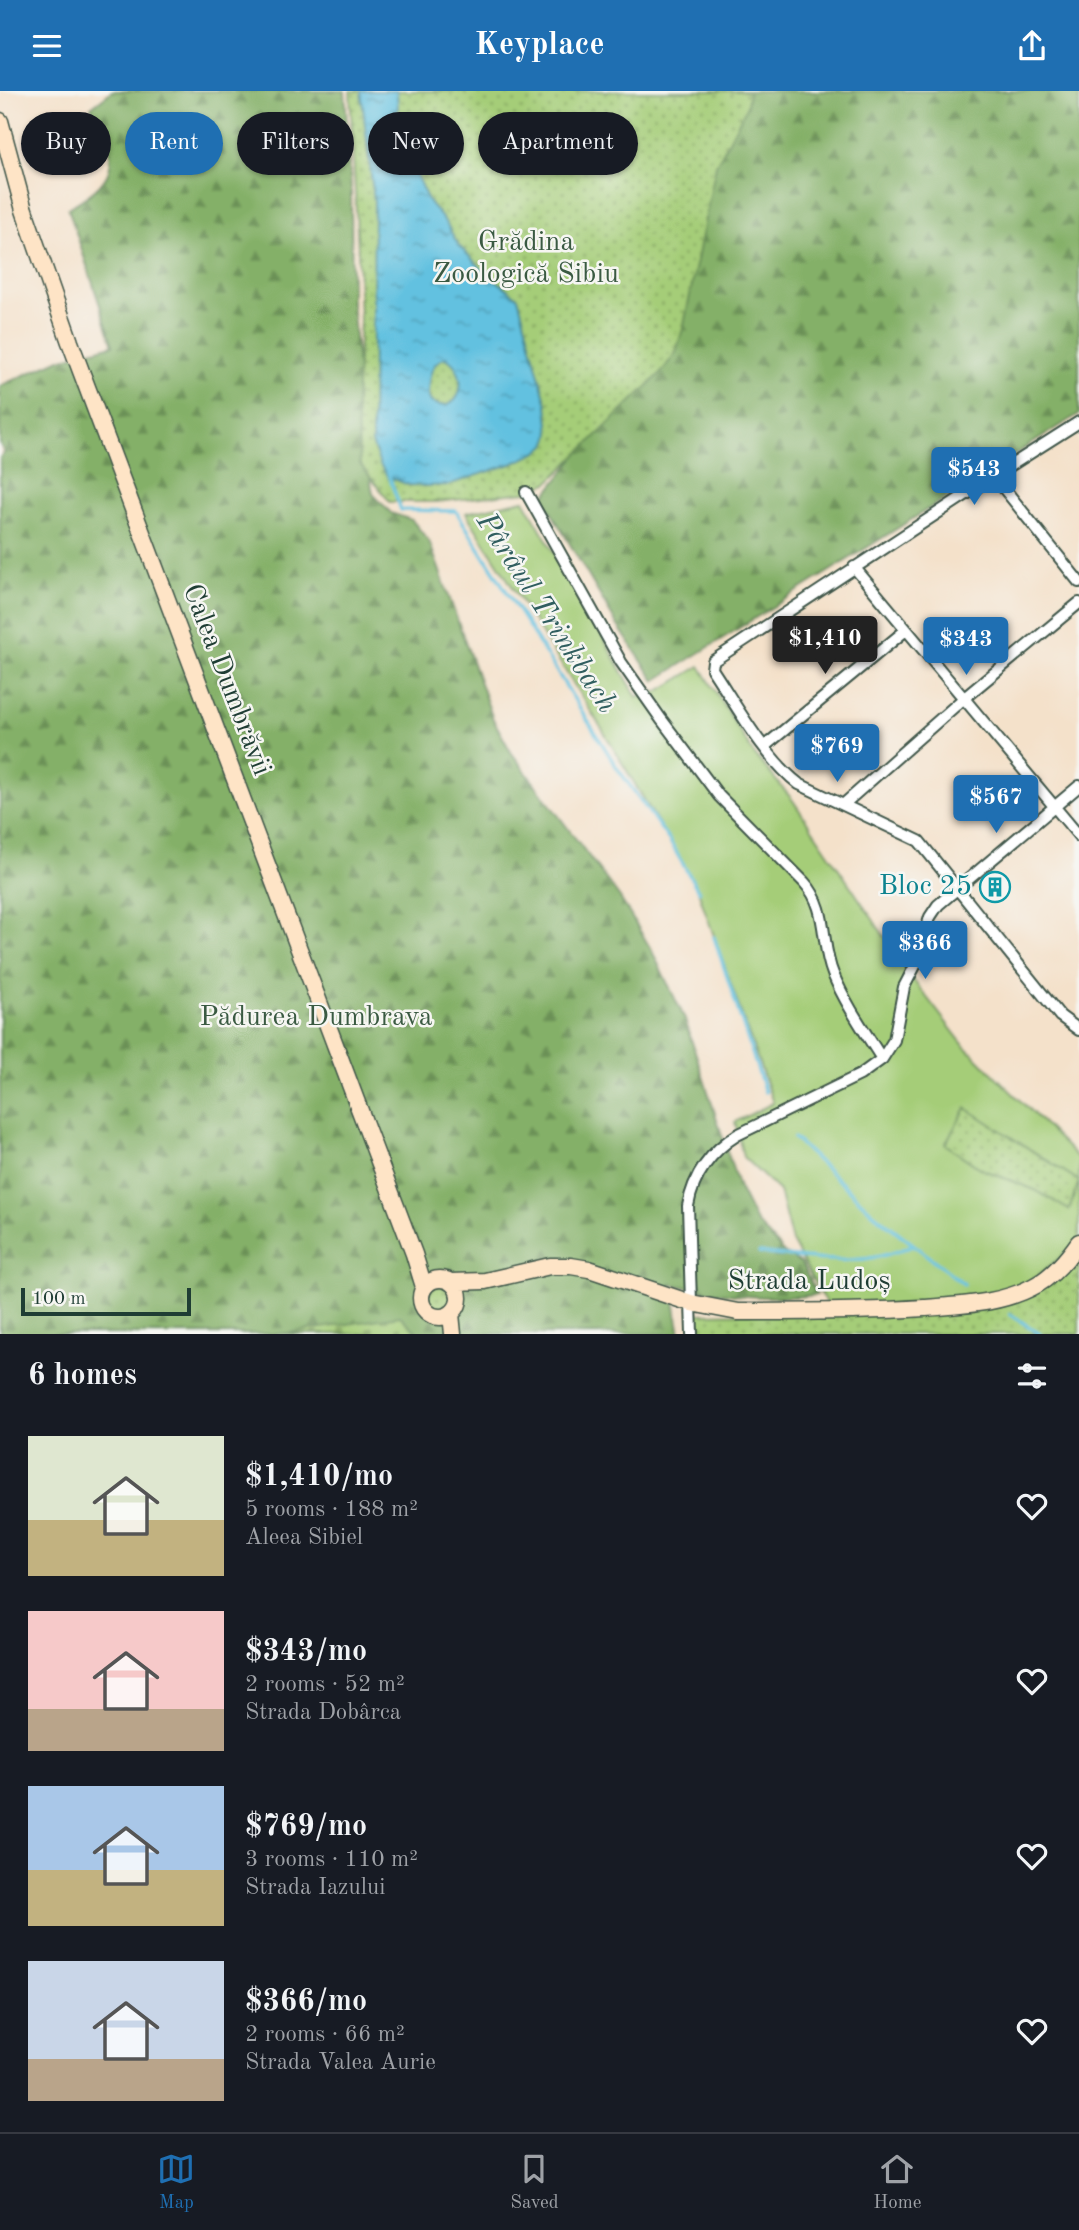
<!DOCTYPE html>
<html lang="en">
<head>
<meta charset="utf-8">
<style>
	:root { --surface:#171b24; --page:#242831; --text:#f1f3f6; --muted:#9ea1a6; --line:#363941; --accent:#1f6fb2 }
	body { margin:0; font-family:"Old Standard TT",serif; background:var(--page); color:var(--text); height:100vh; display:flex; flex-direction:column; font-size:26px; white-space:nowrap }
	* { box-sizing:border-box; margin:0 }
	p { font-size:23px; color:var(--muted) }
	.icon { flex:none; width:38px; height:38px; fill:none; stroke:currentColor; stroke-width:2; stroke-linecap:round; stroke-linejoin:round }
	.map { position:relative; height:1243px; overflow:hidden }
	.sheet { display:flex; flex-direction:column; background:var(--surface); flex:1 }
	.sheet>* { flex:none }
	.top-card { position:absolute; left:21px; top:21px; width:700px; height:63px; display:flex; gap:14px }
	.scale { position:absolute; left:21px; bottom:18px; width:170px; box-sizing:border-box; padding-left:7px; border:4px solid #1f3d34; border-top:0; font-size:19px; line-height:24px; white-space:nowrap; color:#1f3d34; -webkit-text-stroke:5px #f6f6f2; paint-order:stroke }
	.price { position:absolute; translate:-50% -60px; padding:0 16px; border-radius:7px; background:var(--accent); color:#fff; font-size:23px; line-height:46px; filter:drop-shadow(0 2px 4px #0008) }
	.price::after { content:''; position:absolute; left:50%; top:42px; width:21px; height:16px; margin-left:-10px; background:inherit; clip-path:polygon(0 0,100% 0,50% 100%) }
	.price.active { background:#222; color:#fff }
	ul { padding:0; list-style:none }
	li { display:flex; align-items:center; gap:21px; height:175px; padding:0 28px }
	li span { display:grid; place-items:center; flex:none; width:196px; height:140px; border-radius:0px; color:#555 }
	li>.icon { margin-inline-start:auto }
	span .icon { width:84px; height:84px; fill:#fffc; stroke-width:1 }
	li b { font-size:30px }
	h2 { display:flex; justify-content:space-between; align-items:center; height:84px; padding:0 28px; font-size:30px }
	.pill { padding:0 24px; border-radius:32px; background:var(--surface); box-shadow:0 2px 5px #0004; font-size:24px; line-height:63px }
	.pill.active { background:var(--accent); color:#fff }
	header { display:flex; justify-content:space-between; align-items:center; height:91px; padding:0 28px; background:var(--accent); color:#fff; font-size:32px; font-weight:700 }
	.tabs { display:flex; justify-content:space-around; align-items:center; height:98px; border-top:2px solid var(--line); background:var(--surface); font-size:19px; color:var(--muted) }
	.tabs a { display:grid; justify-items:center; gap:4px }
	.tabs .active { color:var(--accent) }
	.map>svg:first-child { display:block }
</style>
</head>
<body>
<header><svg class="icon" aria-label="menu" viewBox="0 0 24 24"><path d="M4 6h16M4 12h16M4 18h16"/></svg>Keyplace<svg class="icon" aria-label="share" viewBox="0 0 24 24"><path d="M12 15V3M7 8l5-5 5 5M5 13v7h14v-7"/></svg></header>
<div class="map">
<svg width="1079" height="1243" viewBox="0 0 1079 1243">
	<defs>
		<pattern id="forest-firs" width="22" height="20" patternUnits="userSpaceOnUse" patternTransform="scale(1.75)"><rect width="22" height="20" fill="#84b068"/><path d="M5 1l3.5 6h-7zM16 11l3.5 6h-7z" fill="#6b9056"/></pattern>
		<pattern id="cemetery-stones" width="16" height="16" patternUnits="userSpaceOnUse" patternTransform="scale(1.75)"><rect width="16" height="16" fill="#a5cd78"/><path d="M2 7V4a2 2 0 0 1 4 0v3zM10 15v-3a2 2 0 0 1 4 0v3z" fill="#86a863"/></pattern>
		<pattern id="park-dots" width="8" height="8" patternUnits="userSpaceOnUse" patternTransform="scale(1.75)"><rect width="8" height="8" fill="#a5cd78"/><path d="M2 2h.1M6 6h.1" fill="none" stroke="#86a863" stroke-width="1.8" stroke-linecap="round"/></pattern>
		<pattern id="water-ripples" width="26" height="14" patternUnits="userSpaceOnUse" patternTransform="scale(1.75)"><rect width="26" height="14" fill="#62c1e0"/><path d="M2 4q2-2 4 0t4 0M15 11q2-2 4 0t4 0" fill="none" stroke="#509eb6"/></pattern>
	</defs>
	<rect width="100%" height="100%" fill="#f6f6f2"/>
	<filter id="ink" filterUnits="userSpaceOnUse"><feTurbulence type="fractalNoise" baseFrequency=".0143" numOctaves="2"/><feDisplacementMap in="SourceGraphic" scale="14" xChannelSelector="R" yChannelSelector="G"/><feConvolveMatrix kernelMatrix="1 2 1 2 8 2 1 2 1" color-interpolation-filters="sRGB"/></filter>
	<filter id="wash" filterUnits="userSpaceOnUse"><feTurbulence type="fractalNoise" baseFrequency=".00686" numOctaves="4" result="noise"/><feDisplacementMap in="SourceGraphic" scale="28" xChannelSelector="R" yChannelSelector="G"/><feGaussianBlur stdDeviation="1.57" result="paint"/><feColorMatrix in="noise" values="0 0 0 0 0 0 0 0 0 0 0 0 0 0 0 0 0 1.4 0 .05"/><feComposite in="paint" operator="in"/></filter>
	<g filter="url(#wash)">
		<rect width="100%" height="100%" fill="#f4e1ca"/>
		<!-- grass -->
		<path fill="#a5cd78" stroke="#628556" stroke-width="2" d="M524 409 637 606 659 600 700 575 753 662 792 708 915 891 962 952 1079 1068V1151L1026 1199 831 1221 792 1151 779 1100 743 1066 735 1031 773 1012 697 797 602 638 466 422Z"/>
		<!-- forest -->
		<path fill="url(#forest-firs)" stroke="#52764e" stroke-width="2" d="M112 0H345L351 99 352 211 365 356 373 403 391 422 412 429 429 450 493 628 511 661 620 807 651 858 684 926 739 1097 756 1131 784 1162 801 1172 817 1204C768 1210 719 1204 671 1193L680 1243H0V367L4 362 0 353V295L60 268 113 254 68 117C125 85 116 67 91 16Z
			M622 0H1079V323L655 590 616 532 543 407 573 369 597 314Z"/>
		<!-- cemetery -->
		<path fill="url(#cemetery-stones)" stroke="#628556" stroke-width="2" d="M400 1225 419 1243H282Z"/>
		<!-- park -->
		<path fill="url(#park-dots)" stroke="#628556" stroke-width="2" d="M350 0H749L747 15 716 74 684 234 676 261 661 282 548 392 526 401 437 411H390L360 373 356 316 360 229 358 160Z
			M966 1017 1079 1090 1069 1119 1035 1099 981 1078 945 1053Z
			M1079 1151V1243H692L694 1223 831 1221 1015 1203Z
			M428 1207a12 12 0 1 1 24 0a12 12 0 1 1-24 0Z"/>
		<!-- water -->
		<path fill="url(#water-ripples)" stroke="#407f8a" stroke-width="2" fill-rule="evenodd" d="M361 0H397L398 18 391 36 404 42 409 51 417 86 428 110 446 132 459 155 486 182 518 206 547 314 550 344 546 354 538 361 514 372 448 394 428 395 409 394 388 386 380 374 372 352 374 110ZM446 267C471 281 462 327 431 311L428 305C428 291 430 269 446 267Z"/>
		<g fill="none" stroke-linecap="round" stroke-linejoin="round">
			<!-- stream -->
			<path stroke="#62c1e0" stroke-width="3.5" d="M388 382 401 419 456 420 618 678 669 749 699 801
				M714 846 765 1001
				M794 1047 873 1122 964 1193
				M759 1162C810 1168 864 1178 912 1154
				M1010 1223 1040 1243"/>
		</g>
	</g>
	<g filter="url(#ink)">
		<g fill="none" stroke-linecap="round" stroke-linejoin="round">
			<!-- street casing -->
			<g stroke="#3f564a" stroke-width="14">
				<path id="street" d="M1079 331 994 385 713 570 712 578C736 614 765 667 799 693L919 750 1060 925 1079 939
					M994 385 1079 491
					M526 401 621 571 661 628 719 705 804 791C829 818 820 852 833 883 845 912 865 941 882 968
					M854 476 1079 745
					M765 655 906 539
					M844 713 963 608 1079 512
					M692 1243 688 1115C693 1085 711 1060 737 1044L860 984 882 968 894 949 904 896 917 871 930 826 938 814 1079 695"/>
			</g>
			<!-- secondary casing -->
			<g stroke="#3f564a" stroke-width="19">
				<path id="secondary" d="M0 30 24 119 70 251 414 1163 424 1196
					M421 1207a19 19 0 1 1 38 0a19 19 0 1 1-38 0Z
					M451 1191 485 1190 550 1175H571L589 1178 691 1212 738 1221C800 1221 862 1221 924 1217 963 1214 1004 1213 1038 1193 1055 1183 1068 1167 1079 1151
					M451 1223 453 1243"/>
			</g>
			<!-- street -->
			<use href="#street" stroke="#fff" stroke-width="10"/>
			<!-- secondary -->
			<use href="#secondary" stroke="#fee4c6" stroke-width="16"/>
		</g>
	</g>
	<!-- icons -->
	<defs>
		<g id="building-ring" transform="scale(1.575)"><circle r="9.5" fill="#f6f6f2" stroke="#0f9aa8" stroke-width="1.5"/><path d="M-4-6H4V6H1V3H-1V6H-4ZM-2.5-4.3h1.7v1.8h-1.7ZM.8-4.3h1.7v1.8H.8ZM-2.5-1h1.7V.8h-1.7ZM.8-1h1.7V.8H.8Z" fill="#0f9aa8"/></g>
	</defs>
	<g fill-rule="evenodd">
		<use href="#building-ring" x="995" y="796"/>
	</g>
	<g text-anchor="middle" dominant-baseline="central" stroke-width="5" stroke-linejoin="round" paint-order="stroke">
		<!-- park labels -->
		<g font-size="28" fill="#3a5a42" stroke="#f6f6f2">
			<text x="526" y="152">Grădina<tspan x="526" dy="32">Zoologică Sibiu</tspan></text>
			<text x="316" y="927">Pădurea Dumbrava</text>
		</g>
		<!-- street labels -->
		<g font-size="28" fill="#1f3d34" stroke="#f6f6f2">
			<text transform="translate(226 589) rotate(69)">Calea Dumbrăvii</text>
			<text x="809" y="1191">Strada Ludoș</text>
		</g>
		<!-- culture labels -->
		<g font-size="28" fill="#0d838f" stroke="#f6f6f2" text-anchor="end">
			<text x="972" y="796">Bloc 25</text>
		</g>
		<!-- water labels -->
		<g font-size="30" font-style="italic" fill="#305e5f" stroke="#f6f6f2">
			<text transform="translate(546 522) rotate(57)">Pârâul Trinkbach</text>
		</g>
	</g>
</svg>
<div class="scale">100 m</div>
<b class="price" style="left:974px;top:416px">$543</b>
<b class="price active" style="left:825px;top:585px">$1,410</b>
<b class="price" style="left:966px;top:586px">$343</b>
<b class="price" style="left:837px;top:693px">$769</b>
<b class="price" style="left:996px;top:744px">$567</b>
<b class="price" style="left:925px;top:890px">$366</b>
<div class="top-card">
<a class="pill">Buy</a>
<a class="pill active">Rent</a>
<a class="pill">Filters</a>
<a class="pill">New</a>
<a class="pill">Apartment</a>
</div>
</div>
<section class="sheet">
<h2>6 homes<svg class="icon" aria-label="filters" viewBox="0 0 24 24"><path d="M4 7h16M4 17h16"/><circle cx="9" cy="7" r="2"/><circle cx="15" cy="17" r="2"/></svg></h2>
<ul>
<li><span style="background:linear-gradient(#dfe7d0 60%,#c2b280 0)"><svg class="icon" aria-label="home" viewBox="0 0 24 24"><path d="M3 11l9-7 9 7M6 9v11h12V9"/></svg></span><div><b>$1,410/mo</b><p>5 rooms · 188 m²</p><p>Aleea Sibiel</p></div><svg class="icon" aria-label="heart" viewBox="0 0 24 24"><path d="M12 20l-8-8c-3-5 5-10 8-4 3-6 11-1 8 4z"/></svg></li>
<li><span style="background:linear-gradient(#f6c9c9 70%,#b9a48a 0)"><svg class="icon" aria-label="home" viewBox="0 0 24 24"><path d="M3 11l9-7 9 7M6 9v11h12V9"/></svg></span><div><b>$343/mo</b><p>2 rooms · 52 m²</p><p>Strada Dobârca</p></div><svg class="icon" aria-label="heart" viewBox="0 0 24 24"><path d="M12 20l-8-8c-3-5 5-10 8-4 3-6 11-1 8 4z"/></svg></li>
<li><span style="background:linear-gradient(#a9c7e8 60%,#c2b280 0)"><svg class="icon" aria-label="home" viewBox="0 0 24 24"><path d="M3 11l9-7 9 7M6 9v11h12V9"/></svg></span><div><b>$769/mo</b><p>3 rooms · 110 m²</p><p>Strada Iazului</p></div><svg class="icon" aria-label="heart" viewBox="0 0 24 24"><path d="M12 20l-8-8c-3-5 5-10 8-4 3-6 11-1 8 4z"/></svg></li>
<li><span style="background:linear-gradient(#c9d6e8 70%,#b9a48a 0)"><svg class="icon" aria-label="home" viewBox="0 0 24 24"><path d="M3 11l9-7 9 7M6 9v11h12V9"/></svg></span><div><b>$366/mo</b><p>2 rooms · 66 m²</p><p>Strada Valea Aurie</p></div><svg class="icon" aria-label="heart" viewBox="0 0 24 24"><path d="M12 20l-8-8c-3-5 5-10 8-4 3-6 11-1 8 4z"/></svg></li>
</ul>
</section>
<nav class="tabs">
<a class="active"><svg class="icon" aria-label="map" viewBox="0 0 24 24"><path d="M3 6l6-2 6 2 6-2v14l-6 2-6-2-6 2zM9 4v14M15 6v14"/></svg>Map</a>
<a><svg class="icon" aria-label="saved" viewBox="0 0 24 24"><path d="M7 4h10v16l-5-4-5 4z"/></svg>Saved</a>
<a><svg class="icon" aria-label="home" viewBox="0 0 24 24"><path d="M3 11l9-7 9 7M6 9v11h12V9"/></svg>Home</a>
</nav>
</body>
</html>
